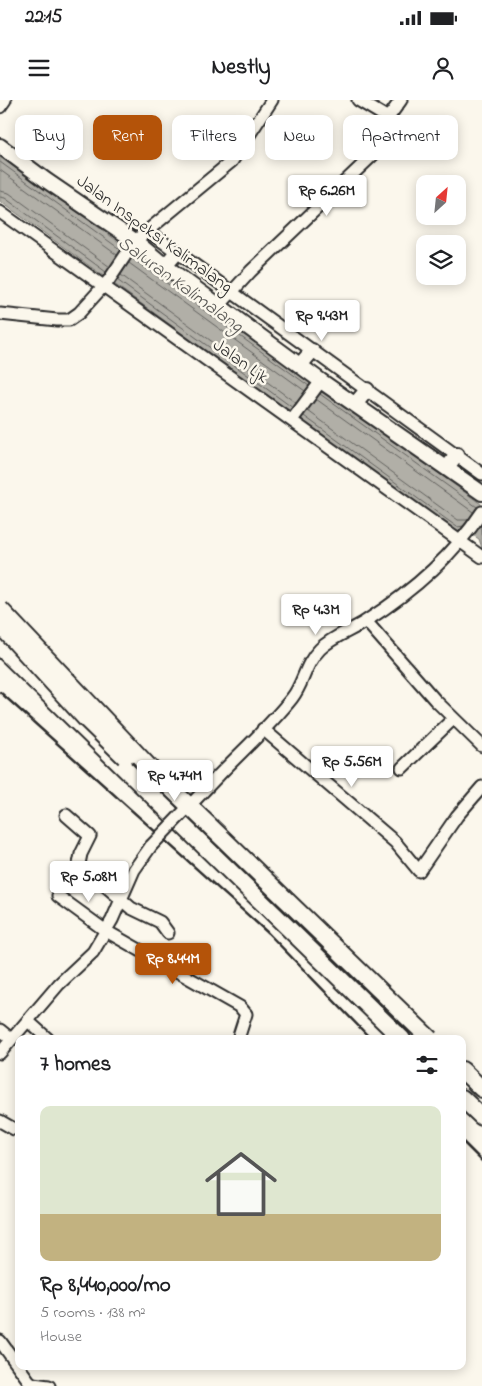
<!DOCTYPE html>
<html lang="en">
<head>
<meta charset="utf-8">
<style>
	:root { --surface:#fff; --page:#f2f2f2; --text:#202124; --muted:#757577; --line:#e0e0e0; --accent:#b45309 }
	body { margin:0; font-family:"Indie Flower",sans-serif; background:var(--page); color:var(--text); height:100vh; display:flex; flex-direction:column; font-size:19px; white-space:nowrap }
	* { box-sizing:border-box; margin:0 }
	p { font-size:16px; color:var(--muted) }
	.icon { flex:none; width:28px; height:28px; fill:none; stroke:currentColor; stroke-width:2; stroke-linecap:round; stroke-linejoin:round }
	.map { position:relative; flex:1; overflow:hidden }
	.drawer { position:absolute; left:15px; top:935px; width:451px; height:335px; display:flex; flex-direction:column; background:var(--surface); border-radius:10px; box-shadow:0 2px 12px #0003 }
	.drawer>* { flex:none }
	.banner { position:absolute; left:15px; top:15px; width:452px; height:45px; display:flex; gap:10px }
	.needle { width:32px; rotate:27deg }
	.controls { position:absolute; left:416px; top:75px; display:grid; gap:10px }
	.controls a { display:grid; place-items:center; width:50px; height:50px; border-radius:10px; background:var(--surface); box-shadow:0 2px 12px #0003; font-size:25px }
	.price { position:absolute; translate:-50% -42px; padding:0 11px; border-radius:5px; background:#fff; color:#222; font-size:16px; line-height:32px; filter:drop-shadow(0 1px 2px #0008) }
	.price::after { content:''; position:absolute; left:50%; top:30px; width:15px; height:11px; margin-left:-8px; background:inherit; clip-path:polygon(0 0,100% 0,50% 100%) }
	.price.selected { background:var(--accent); color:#fff }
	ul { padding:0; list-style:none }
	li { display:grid; align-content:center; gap:10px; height:265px; padding:0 25px }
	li+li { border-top:1px solid var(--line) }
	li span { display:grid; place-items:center; height:155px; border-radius:10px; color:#555 }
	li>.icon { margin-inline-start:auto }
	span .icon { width:90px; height:90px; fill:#fffc; stroke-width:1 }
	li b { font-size:21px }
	h2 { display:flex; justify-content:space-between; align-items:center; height:60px; padding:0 25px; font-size:21px }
	.tag { padding:0 18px; border-radius:10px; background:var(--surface); box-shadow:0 2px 12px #0003; font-size:18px; line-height:45px }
	.tag.selected { background:var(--accent); color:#fff }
	.status { display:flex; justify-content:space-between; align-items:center; height:35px; padding:0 25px; background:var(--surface); direction:ltr }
	.status svg { height:14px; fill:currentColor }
	header { display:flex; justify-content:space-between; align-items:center; height:65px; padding:0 25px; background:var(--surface); font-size:22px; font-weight:700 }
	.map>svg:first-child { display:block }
</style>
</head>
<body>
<div class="status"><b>22:15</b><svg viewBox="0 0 49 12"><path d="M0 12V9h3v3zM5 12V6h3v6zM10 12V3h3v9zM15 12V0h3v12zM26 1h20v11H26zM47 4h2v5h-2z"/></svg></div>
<header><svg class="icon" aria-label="menu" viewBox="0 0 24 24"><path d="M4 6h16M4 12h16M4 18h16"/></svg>Nestly<svg class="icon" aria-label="person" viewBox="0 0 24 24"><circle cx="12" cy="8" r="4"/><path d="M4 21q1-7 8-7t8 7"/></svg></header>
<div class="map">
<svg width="482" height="1286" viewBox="0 0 482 1286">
	<rect width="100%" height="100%" fill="#fbf7ec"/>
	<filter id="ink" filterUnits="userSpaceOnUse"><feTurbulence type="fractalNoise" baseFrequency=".02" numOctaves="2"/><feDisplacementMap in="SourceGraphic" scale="10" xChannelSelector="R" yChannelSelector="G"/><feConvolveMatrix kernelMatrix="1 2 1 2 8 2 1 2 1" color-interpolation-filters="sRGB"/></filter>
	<g filter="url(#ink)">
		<!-- water -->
		<path fill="#b1afa7" stroke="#7b7a75" d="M0 56 481 404 482 448 479 439 465 430 457 433 0 101Z"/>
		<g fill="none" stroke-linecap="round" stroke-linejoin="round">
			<!-- shore -->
			<path stroke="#61605d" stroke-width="1" d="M0 62 121 150
				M0 70 117 155
				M0 91 9 93 110 167
				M0 97 5 98 106 172
				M132 158 309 286
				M129 163 305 291
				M121 175 296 303
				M117 180 293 308
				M320 294 477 407
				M316 299 473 412
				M308 311 458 420H468
				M304 316 457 427 464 426"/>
			<!-- minor casing -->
			<g stroke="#2b2b2b" stroke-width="15">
				<path id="minor" d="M358 0 388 18
					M0 7 5 0
					M0 112 482 457
					M148 131 482 374
					M219 206 251 171 376 52 388 18 401 0
					M0 214 57 220H69L79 213 109 180 135 141 232 61 272 0
					M292 320 321 281
					M366 521 435 600 482 646
					M263 629 395 742 419 771 457 716 482 687
					M402 668 453 619
					M218 676C243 650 270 626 292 598 304 583 304 565 320 549 333 536 351 531 366 521 410 493 453 456 482 412
					M66 715 90 736 81 754 79 764 86 773 100 781 131 808 160 822 168 833
					M58 796 106 831 240 907 246 914 238 939
					M28 921 48 939
					M0 930 11 939
					M0 953 59 884 93 852 112 820 134 770 151 746
					M0 1021 14 1029
					M0 1241 29 1281 33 1284 49 1286"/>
			</g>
			<!-- major casing -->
			<g stroke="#2b2b2b" stroke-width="18">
				<path id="major" d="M0 46 47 81 135 141 165 166 321 281 482 393
					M165 166 177 152
					M301 264 312 251
					M356 303 367 290
					M447 368 457 355"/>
			</g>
			<!-- highway casing -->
			<g stroke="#2b2b2b" stroke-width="20">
				<path id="highway" d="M0 547 402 939
					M462 970 482 989
					M462 998 482 1017"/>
			</g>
			<!-- minor -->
			<use href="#minor" stroke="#fbf7ec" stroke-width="11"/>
			<!-- major -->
			<use href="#major" stroke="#fbf7ec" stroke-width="14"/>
			<!-- highway -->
			<use href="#highway" stroke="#fbf7ec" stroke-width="16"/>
			<!-- rail -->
			<path stroke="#2b2b2b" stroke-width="2.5" d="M0 592 268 833 371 939
				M462 1041 482 1061"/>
			<!-- minor-bridge casing -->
			<g stroke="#2b2b2b" stroke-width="15" stroke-linecap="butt">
				<path id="minor-bridge" d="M151 746 218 676"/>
			</g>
			<!-- highway-bridge casing -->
			<g stroke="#2b2b2b" stroke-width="20" stroke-linecap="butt">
				<path id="highway-bridge" d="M0 509 153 671 430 939
					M0 525 85 618 125 657"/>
			</g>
			<!-- minor-bridge -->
			<use href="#minor-bridge" stroke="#fbf7ec" stroke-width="11"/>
			<!-- highway-bridge -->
			<use href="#highway-bridge" stroke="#fbf7ec" stroke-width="16"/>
		</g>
	</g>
	<g text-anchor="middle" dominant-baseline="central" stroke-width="5" stroke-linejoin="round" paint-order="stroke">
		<!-- street labels -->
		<g font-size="18" fill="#2b2b2b" stroke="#fbf7ec">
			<text transform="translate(154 135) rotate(36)">Jalan Inspeksi Kalimalang</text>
			<text transform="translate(240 262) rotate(35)">Jalan Ljk</text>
		</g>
		<!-- water labels -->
		<g font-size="19" font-style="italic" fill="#5a5956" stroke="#fbf7ec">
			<text transform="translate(180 185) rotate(36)">Saluran Kalimalang</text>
		</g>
	</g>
</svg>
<div class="controls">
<a><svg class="needle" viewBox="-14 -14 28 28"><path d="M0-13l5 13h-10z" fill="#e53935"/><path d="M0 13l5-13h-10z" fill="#757577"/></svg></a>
<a><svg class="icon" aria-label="layers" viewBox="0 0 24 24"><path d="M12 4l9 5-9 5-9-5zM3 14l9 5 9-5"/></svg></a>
</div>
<b class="price" style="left:327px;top:117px">Rp 6.26M</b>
<b class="price" style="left:322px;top:242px">Rp 9.43M</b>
<b class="price" style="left:316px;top:536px">Rp 4.3M</b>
<b class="price" style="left:352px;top:688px">Rp 5.56M</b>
<b class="price" style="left:175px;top:702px">Rp 4.74M</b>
<b class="price" style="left:89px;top:803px">Rp 5.08M</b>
<b class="price selected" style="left:173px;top:885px">Rp 8.44M</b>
<div class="banner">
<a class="tag">Buy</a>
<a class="tag selected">Rent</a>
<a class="tag">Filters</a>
<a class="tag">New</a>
<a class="tag">Apartment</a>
</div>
<section class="drawer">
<h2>7 homes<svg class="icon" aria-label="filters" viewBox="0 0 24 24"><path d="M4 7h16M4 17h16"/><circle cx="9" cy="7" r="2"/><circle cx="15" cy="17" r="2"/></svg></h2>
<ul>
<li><span style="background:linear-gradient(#dfe7d0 70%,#c2b280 0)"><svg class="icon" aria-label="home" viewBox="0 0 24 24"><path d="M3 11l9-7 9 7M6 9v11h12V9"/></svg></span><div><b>Rp 8,440,000/mo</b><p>5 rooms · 138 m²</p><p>House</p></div></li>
</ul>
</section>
</div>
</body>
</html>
